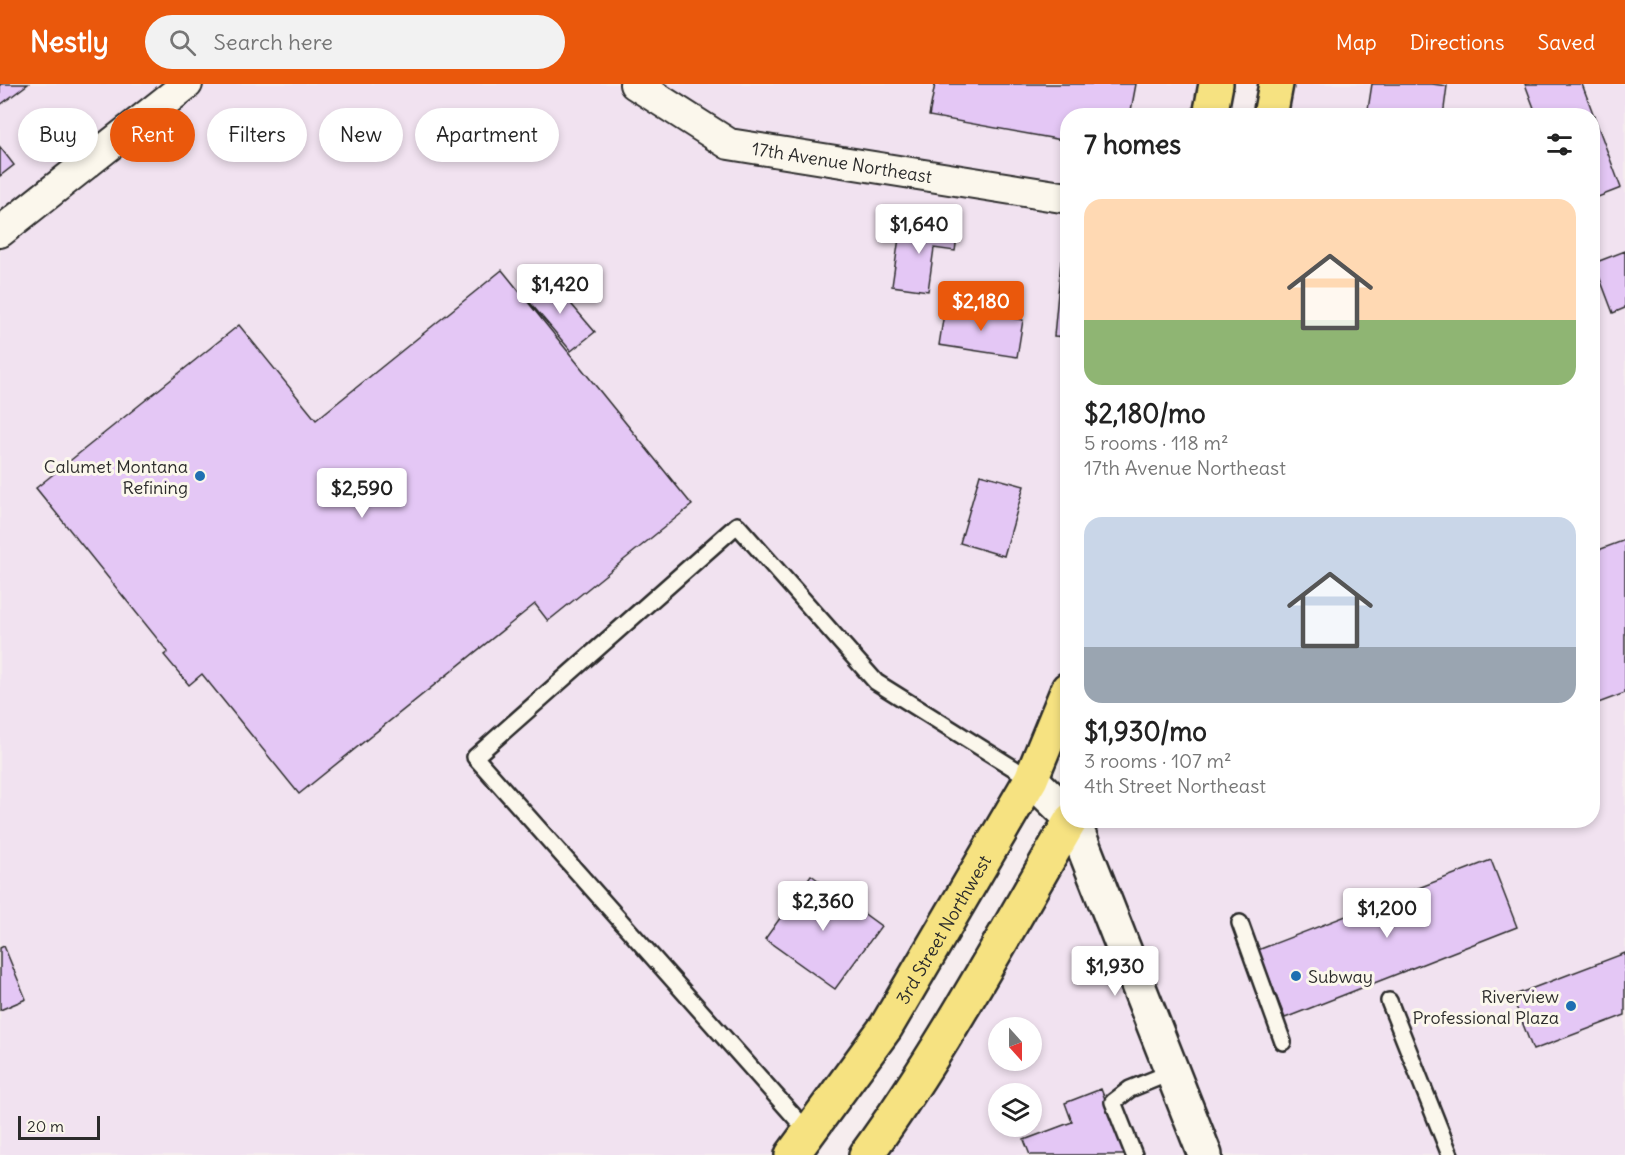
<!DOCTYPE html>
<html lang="en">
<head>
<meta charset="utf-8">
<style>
	:root { --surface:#fff; --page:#f2f2f2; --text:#222; --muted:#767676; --accent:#ea580c }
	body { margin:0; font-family:Delius,sans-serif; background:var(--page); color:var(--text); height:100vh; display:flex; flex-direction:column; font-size:22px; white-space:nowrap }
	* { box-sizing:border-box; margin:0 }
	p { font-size:20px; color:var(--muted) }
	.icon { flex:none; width:33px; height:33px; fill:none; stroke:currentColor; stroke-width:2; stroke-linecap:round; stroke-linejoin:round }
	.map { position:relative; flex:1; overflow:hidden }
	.sheet { position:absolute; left:1060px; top:24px; width:540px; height:720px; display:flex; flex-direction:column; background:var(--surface); border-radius:24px; box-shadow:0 3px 9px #0003 }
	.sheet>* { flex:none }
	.guide { position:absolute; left:18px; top:24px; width:570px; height:54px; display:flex; gap:12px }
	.needle { width:39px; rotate:159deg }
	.tools { position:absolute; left:988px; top:933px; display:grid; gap:12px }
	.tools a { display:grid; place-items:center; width:54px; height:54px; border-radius:50%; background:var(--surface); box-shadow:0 3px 9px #0003; font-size:30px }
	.scale { position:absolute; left:18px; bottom:15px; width:82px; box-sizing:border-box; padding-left:6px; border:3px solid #2b2b2b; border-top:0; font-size:16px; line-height:21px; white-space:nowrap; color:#2b2b2b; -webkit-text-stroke:4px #fbf7ec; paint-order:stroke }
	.price { position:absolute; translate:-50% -51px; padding:0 14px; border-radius:6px; background:#fff; color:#222; font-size:20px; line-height:39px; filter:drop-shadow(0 2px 3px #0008) }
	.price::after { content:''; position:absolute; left:50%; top:36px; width:18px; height:14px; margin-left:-9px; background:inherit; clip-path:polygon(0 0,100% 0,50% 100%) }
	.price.selected { background:var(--accent); color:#fff }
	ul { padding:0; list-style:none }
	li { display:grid; align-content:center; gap:12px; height:318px; padding:0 24px }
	li span { display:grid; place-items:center; height:186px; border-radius:18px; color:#555 }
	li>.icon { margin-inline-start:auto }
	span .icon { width:108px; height:108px; fill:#fffc; stroke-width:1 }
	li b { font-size:26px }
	h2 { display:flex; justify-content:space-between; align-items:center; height:72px; padding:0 24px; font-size:26px }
	.pill { padding:0 21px; border-radius:27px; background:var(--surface); box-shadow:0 3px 9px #0003; font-size:21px; line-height:54px }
	.pill.selected { background:var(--accent); color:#fff }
	header { display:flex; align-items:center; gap:36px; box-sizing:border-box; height:84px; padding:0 30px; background:var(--accent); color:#fff }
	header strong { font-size:28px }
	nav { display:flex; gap:33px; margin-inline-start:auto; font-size:21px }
	.search { width:420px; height:54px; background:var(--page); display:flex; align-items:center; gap:15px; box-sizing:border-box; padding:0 21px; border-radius:33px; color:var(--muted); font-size:22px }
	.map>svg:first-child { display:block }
</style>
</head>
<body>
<header>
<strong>Nestly</strong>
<div class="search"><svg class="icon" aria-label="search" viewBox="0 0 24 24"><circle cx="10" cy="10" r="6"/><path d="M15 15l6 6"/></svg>Search here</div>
<nav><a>Map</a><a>Directions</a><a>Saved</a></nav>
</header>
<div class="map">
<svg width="1625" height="1071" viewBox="0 0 1625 1071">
	<rect width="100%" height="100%" fill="#f6edee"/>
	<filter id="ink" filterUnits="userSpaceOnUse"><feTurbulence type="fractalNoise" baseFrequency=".0167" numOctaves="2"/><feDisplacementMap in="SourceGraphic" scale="12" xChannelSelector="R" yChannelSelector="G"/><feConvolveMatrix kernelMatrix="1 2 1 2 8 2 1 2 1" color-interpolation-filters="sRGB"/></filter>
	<g filter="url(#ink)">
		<!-- built -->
		<path fill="#f1e2f0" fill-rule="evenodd" d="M0 0H1216L1210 31 1068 32V602L792 1071H0Z
			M1276 0H1625V1071H866L1071 737 1593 736V32L1270 31ZM999 944H1032V976H999ZM999 1010H1032V1042H999Z"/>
		<!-- building -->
		<path fill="#e4c7f5" stroke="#2b2b2b" stroke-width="1.5" d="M0 0H28L0 21Z
			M935 0H1136L1130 32H1068V57L929 32Z
			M1372 0H1432L1447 2 1443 32H1367Z
			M1525 0H1582L1621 104 1593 115V32H1537Z
			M0 63 14 81 0 92Z
			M901 140 958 147 955 167 934 164 928 207 892 202Z
			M1625 167V224L1613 229 1594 179Z
			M1061 177 1068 178V253L1054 252Z
			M502 186 692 421 548 537 535 520 299 710 202 590 189 601 164 571 168 568 36 404 239 241 316 336Z
			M549 194 595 248 571 267 526 214Z
			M945 223 1023 236 1017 273 939 261Z
			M980 390 1024 402 1004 472 960 459Z
			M1625 456V609L1593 621V468Z
			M1491 776 1517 843 1285 934 1258 866Z
			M811 791 881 842 835 905 765 855Z
			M4 862 26 915 0 926V864Z
			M1625 869V931L1533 966 1512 912Z
			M1101 1005 1127 1071H1030L1024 1056 1072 1038 1065 1019Z"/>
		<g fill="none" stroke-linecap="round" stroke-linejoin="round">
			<!-- service casing -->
			<g stroke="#2b2b2b" stroke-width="20">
				<path id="service" d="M1240 839 1283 958
					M1389 917 1450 1071
					M809 1049 475 673 737 441 876 598 1031 695
					M1134 1071 1113 1018 1130 1005 1172 988"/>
			</g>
			<!-- minor casing -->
			<g stroke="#2b2b2b" stroke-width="34">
				<g id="minor">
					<path id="s1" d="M635 0 729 60 1068 114"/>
					<path d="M0 148 187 0"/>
				</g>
			</g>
			<!-- tertiary casing -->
			<g stroke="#2b2b2b" stroke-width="38">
				<path id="tertiary" d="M1031 695 1068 731
					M1073 736 1205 1071"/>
			</g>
			<!-- trunk casing -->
			<g stroke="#2b2b2b" stroke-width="38">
				<g id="trunk">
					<path d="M1210 32 1216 0"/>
					<path d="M1270 32 1276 0"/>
					<path id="s2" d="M792 1071 886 943 1031 695 1068 605"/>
					<path d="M866 1071C943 965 1005 849 1071 736"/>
				</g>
			</g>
			<!-- service -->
			<use href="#service" stroke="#fbf7ec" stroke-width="15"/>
			<!-- minor -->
			<use href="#minor" stroke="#fbf7ec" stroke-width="30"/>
			<!-- tertiary -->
			<use href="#tertiary" stroke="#fbf7ec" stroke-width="33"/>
			<!-- trunk -->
			<use href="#trunk" stroke="#f6e281" stroke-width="33"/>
		</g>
	</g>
	<!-- markers -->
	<g fill="#1f6fb2" stroke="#fbf7ec" stroke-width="2">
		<circle cx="200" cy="392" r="6"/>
		<circle cx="1296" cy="892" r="6"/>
		<circle cx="1571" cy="922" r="6"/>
	</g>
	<g text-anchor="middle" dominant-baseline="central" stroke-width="6" stroke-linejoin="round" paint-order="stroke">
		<!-- street labels -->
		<g font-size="18" fill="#2b2b2b" stroke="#fbf7ec">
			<text stroke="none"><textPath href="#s1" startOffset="226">17th Avenue Northeast</textPath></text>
			<text stroke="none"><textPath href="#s2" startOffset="272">3rd Street Northwest</textPath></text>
		</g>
		<!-- poi labels -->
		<g font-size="18" fill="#2b2b2b" stroke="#fbf7ec" text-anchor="end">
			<text x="188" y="382">Calumet Montana<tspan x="188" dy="21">Refining</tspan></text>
			<text x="1308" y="892" text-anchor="start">Subway</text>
			<text x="1559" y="912">Riverview<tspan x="1559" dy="21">Professional Plaza</tspan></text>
		</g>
	</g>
</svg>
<div class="tools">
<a><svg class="needle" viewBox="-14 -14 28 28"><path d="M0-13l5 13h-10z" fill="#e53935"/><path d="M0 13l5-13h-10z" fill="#767676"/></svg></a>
<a><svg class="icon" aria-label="layers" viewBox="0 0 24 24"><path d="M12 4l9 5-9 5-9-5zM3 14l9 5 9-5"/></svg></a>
</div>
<div class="scale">20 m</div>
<b class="price" style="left:919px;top:171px">$1,640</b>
<b class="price" style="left:560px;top:231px">$1,420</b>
<b class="price selected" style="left:981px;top:248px">$2,180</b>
<b class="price" style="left:362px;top:435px">$2,590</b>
<b class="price" style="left:823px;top:848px">$2,360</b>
<b class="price" style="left:1387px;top:855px">$1,200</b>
<b class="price" style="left:1115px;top:913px">$1,930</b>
<div class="guide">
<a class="pill">Buy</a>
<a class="pill selected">Rent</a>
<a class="pill">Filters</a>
<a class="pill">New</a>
<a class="pill">Apartment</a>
</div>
<section class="sheet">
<h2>7 homes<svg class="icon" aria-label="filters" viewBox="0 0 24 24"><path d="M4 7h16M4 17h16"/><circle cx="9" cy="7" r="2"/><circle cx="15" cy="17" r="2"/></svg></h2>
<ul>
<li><span style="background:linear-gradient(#ffd9b3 65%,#8fb573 0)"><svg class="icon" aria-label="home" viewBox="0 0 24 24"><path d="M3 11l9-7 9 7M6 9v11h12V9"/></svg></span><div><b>$2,180/mo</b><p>5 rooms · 118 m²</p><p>17th Avenue Northeast</p></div></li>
<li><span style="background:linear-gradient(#c9d6e8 70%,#9aa5b1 0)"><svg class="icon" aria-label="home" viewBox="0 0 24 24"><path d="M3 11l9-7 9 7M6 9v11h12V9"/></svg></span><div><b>$1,930/mo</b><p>3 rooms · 107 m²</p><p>4th Street Northeast</p></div></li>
</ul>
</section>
</div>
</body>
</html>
